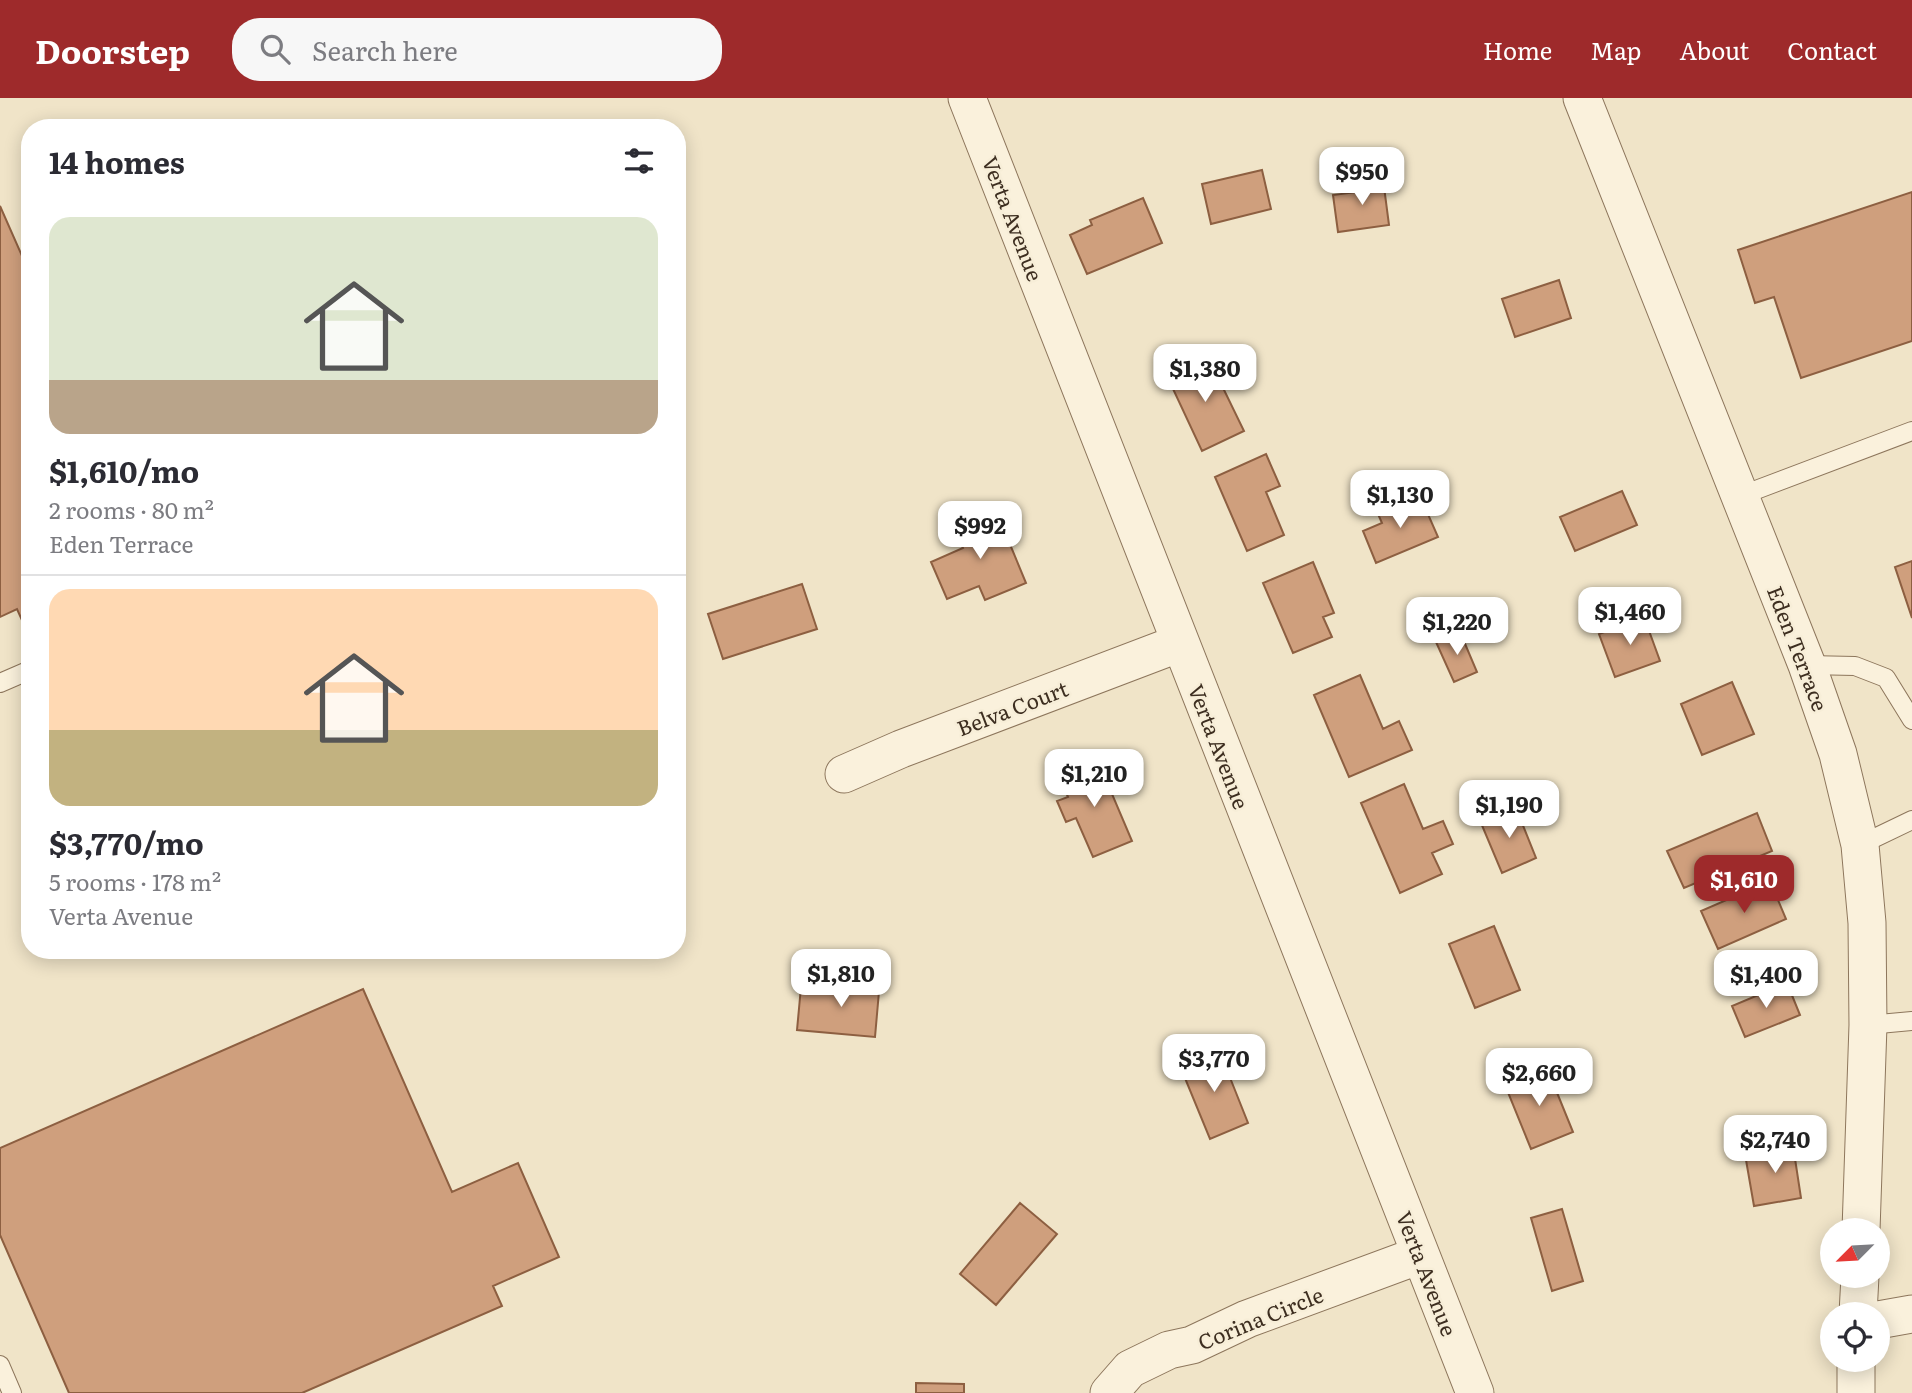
<!DOCTYPE html>
<html lang="en">
<head>
<meta charset="utf-8">
<style>
	:root { --surface:#fff; --page:#f7f7f7; --text:#2b2b33; --muted:#7c7c81; --line:#e1e1e2; --accent:#9e2a2b }
	body { margin:0; font-family:Literata,serif; background:var(--page); color:var(--text); height:100vh; display:flex; flex-direction:column; font-size:26px; white-space:nowrap }
	* { box-sizing:border-box; margin:0 }
	p { font-size:23px; color:var(--muted) }
	.icon { flex:none; width:38px; height:38px; fill:none; stroke:currentColor; stroke-width:2; stroke-linecap:round; stroke-linejoin:round }
	.map { position:relative; flex:1; overflow:hidden }
	.side { position:absolute; left:21px; top:21px; width:665px; height:840px; display:flex; flex-direction:column; background:var(--surface); border-radius:28px; box-shadow:0 4px 18px #0003 }
	.side>* { flex:none }
	.needle { width:46px; rotate:246deg }
	.controls { position:absolute; left:1820px; top:1120px; display:grid; gap:14px }
	.controls a { display:grid; place-items:center; width:70px; height:70px; border-radius:50%; background:var(--surface); box-shadow:0 4px 18px #0003; font-size:35px }
	.price { position:absolute; translate:-50% -60px; padding:0 16px; border-radius:14px; background:#fff; color:#222; font-size:23px; line-height:46px; filter:drop-shadow(0 2px 4px #0008) }
	.price::after { content:''; position:absolute; left:50%; top:42px; width:21px; height:16px; margin-left:-10px; background:inherit; clip-path:polygon(0 0,100% 0,50% 100%) }
	.price.selected { background:var(--accent); color:#fff }
	ul { padding:0; list-style:none }
	li { display:grid; align-content:center; gap:14px; height:371px; padding:0 28px }
	li+li { border-top:2px solid var(--line) }
	li span { display:grid; place-items:center; height:217px; border-radius:21px; color:#555 }
	li>.icon { margin-inline-start:auto }
	span .icon { width:126px; height:126px; fill:#fffc; stroke-width:1 }
	li b { font-size:30px }
	h2 { display:flex; justify-content:space-between; align-items:center; height:84px; padding:0 28px; font-size:30px }
	header { display:flex; align-items:center; gap:42px; box-sizing:border-box; height:98px; padding:0 35px; background:var(--accent); color:#fff }
	header strong { font-size:33px }
	nav { display:flex; gap:38px; margin-inline-start:auto; font-size:24px }
	.search { width:490px; height:63px; background:var(--page); display:flex; align-items:center; gap:18px; box-sizing:border-box; padding:0 24px; border-radius:28px; color:var(--muted); font-size:26px }
	.map>svg:first-child { display:block }
</style>
</head>
<body>
<header>
<strong>Doorstep</strong>
<div class="search"><svg class="icon" aria-label="search" viewBox="0 0 24 24"><circle cx="10" cy="10" r="6"/><path d="M15 15l6 6"/></svg>Search here</div>
<nav><a>Home</a><a>Map</a><a>About</a><a>Contact</a></nav>
</header>
<div class="map">
<svg width="1912" height="1295" viewBox="0 0 1912 1295">
	<rect width="100%" height="100%" fill="#f0e4c8"/>
	<!-- building -->
	<path fill="#cf9f7d" stroke="#8d5f41" stroke-width="2" d="M1262 72 1271 111 1211 126 1202 86Z
		M1383 81 1389 127 1338 134 1333 97 1357 94 1356 85Z
		M1912 94V243L1801 280 1774 199 1755 205 1738 152Z
		M1143 100 1162 145 1087 176 1070 137 1092 127 1090 122Z
		M0 108 30 176V540L17 511 0 519Z
		M1559 182 1571 220 1515 239 1502 201Z
		M1208 259 1244 333 1202 353 1167 278Z
		M1266 356 1280 388 1266 394 1284 437 1247 453 1215 379Z
		M1622 393 1637 427 1575 453 1560 419Z
		M1420 398 1438 439 1376 465 1363 433 1382 425 1378 416Z
		M997 415 1026 485 985 502 979 488 947 501 931 464 963 450 955 432Z
		M1912 463V520L1895 469Z
		M1313 464 1334 515 1323 519 1332 539 1293 555 1263 485Z
		M802 486 817 531 723 561 708 516Z
		M1644 519 1660 563 1615 579 1599 536Z
		M1460 534 1477 574 1454 584 1436 544Z
		M1360 577 1383 631 1399 623 1412 652 1349 679 1314 597Z
		M1732 584 1754 636 1702 657 1681 606Z
		M1098 663 1132 743 1093 759 1076 720 1066 724 1057 703 1068 699 1059 678Z
		M1404 686 1423 731 1443 723 1453 746 1432 755 1442 776 1400 795 1361 705Z
		M1516 710 1536 760 1502 775 1481 725Z
		M1757 715 1772 753 1684 790 1667 753Z
		M1770 783 1786 821 1718 851 1701 813Z
		M1494 828 1520 892 1475 910 1449 846Z
		M843 879 880 882 875 939 797 932 801 889 842 893Z
		M1787 885 1800 917 1745 939 1732 908Z
		M363 891 452 1094 518 1065 559 1159 493 1188 502 1208 302 1295H69L0 1137V1050Z
		M1219 952 1248 1025 1210 1041 1180 968Z
		M1547 970 1573 1034 1531 1051 1505 987Z
		M1792 1041 1801 1100 1754 1108 1746 1062 1774 1057 1772 1044Z
		M1020 1105 1057 1136 996 1207 960 1176Z
		M1562 1111 1583 1183 1552 1193 1531 1120Z
		M916 1285 964 1286V1295H916Z"/>
	<g fill="none" stroke-linecap="round" stroke-linejoin="round">
		<!-- lane casing -->
		<g stroke="#8d765c" stroke-width="20">
			<path id="lane" d="M1740 398 1912 333
				M1807 567 1855 568 1886 580 1912 622
				M0 585 30 572
				M1860 747 1912 722
				M1868 927 1912 923
				M0 1267 12 1295"/>
		</g>
		<!-- street casing -->
		<g stroke="#8d765c" stroke-width="39">
			<path id="street" d="M967 0 1475 1295
				M1582 0 1807 567 1838 656 1860 747 1867 825 1868 927 1861 1132
				M844 676 901 651 1180 545
				M1858 1216 1860 1178
				M1878 1222 1912 1216
				M1109 1295 1130 1271 1169 1252 1192 1247 1247 1221 1420 1157
				M1856 1295V1262"/>
		</g>
		<!-- lane -->
		<use href="#lane" stroke="#faf1dc" stroke-width="18"/>
		<!-- street -->
		<use href="#street" stroke="#faf1dc" stroke-width="37"/>
	</g>
	<g text-anchor="middle" dominant-baseline="central" stroke-width="5" stroke-linejoin="round" paint-order="stroke">
		<!-- street labels -->
		<g font-size="21" fill="#3d2e20" stroke="#f7eed8">
			<text transform="translate(1014 120) rotate(69)">Verta Avenue</text>
			<text transform="translate(1799 550) rotate(69)">Eden Terrace</text>
			<text transform="translate(1012 609) rotate(-21)">Belva Court</text>
			<text transform="translate(1220 648) rotate(69)">Verta Avenue</text>
			<text transform="translate(1428 1175) rotate(69)">Verta Avenue</text>
			<text transform="translate(1260 1219) rotate(-22)">Corina Circle</text>
		</g>
	</g>
</svg>
<div class="controls">
<a><svg class="needle" viewBox="-14 -14 28 28"><path d="M0-13l5 13h-10z" fill="#e53935"/><path d="M0 13l5-13h-10z" fill="#7c7c81"/></svg></a>
<a><svg class="icon" aria-label="locate" viewBox="0 0 24 24"><circle cx="12" cy="12" r="6"/><path d="M12 2v4M12 18v4M2 12h4M18 12h4"/></svg></a>
</div>
<b class="price" style="left:1362px;top:109px">$950</b>
<b class="price" style="left:1205px;top:306px">$1,380</b>
<b class="price" style="left:1400px;top:432px">$1,130</b>
<b class="price" style="left:980px;top:463px">$992</b>
<b class="price" style="left:1630px;top:549px">$1,460</b>
<b class="price" style="left:1457px;top:559px">$1,220</b>
<b class="price" style="left:1094px;top:711px">$1,210</b>
<b class="price" style="left:1509px;top:742px">$1,190</b>
<b class="price selected" style="left:1744px;top:817px">$1,610</b>
<b class="price" style="left:841px;top:911px">$1,810</b>
<b class="price" style="left:1766px;top:912px">$1,400</b>
<b class="price" style="left:1214px;top:996px">$3,770</b>
<b class="price" style="left:1539px;top:1010px">$2,660</b>
<b class="price" style="left:1775px;top:1077px">$2,740</b>
<section class="side">
<h2>14 homes<svg class="icon" aria-label="filters" viewBox="0 0 24 24"><path d="M4 7h16M4 17h16"/><circle cx="9" cy="7" r="2"/><circle cx="15" cy="17" r="2"/></svg></h2>
<ul>
<li><span style="background:linear-gradient(#dfe7d0 75%,#b9a48a 0)"><svg class="icon" aria-label="home" viewBox="0 0 24 24"><path d="M3 11l9-7 9 7M6 9v11h12V9"/></svg></span><div><b>$1,610/mo</b><p>2 rooms · 80 m²</p><p>Eden Terrace</p></div></li>
<li><span style="background:linear-gradient(#ffd9b3 65%,#c2b280 0)"><svg class="icon" aria-label="home" viewBox="0 0 24 24"><path d="M3 11l9-7 9 7M6 9v11h12V9"/></svg></span><div><b>$3,770/mo</b><p>5 rooms · 178 m²</p><p>Verta Avenue</p></div></li>
</ul>
</section>
</div>
</body>
</html>
